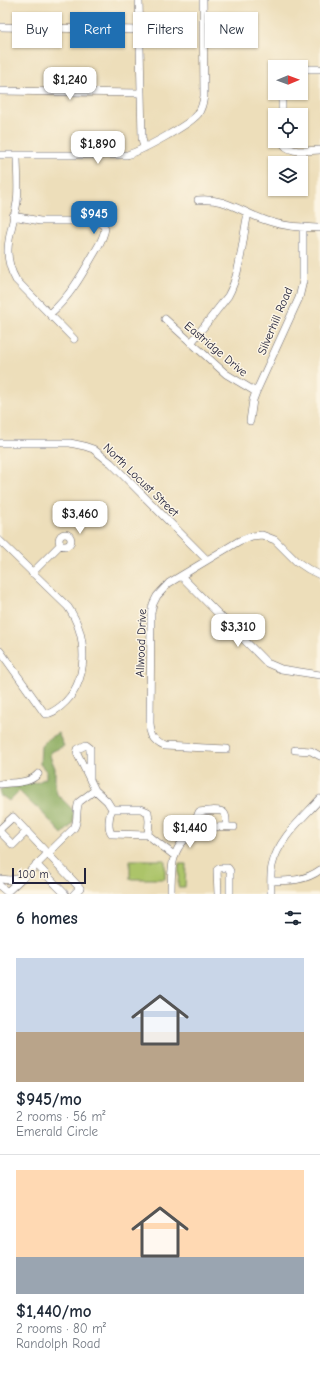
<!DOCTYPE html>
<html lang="en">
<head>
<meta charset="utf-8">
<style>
	:root { --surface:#fff; --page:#f2f2f3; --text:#1f2937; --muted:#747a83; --line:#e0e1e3; --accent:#1f6fb2 }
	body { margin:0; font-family:"Comic Neue",sans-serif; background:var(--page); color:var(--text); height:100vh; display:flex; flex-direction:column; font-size:15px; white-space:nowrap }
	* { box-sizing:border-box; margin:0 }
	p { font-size:13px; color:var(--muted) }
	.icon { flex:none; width:22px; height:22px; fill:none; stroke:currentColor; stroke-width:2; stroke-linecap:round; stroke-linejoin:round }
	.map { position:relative; height:894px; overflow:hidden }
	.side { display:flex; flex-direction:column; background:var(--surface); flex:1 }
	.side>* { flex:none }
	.hud { position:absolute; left:12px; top:12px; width:296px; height:36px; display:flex; gap:8px }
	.needle { width:26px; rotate:89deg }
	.buttons { position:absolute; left:268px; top:60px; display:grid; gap:8px }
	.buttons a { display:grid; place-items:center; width:40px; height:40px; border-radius:0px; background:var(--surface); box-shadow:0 1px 3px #0004; font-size:20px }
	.scale { position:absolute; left:12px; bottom:10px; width:74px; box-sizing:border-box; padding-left:4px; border:2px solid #22223b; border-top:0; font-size:11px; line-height:14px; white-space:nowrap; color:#22223b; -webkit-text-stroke:3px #fcf5e5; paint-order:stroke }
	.price { position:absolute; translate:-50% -34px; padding:0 9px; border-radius:8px; background:#fff; color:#222; font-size:13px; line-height:26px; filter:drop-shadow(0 1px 2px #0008) }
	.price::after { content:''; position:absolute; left:50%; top:24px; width:12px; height:9px; margin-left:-6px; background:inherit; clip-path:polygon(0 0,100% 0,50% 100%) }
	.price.selected { background:var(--accent); color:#fff }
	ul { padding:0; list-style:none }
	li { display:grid; align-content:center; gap:8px; height:212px; padding:0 16px }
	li+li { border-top:1px solid var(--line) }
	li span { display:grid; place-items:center; height:124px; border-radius:0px; color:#555 }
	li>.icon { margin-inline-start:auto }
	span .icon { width:72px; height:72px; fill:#fffc; stroke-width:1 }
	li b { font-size:17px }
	h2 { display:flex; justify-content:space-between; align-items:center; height:48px; padding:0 16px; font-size:17px }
	.tag { padding:0 14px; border-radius:0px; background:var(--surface); box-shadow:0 1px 3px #0004; font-size:14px; line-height:36px }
	.tag.selected { background:var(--accent); color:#fff }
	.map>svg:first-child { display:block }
</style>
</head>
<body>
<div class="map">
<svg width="320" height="894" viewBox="0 0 320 894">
	<rect width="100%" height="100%" fill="#fcf5e5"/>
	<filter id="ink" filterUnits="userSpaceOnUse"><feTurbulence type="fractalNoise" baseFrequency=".025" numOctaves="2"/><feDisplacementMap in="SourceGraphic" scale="8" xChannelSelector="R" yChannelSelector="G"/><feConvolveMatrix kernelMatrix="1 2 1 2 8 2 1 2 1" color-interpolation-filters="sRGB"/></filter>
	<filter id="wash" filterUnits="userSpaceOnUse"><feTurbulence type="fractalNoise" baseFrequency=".012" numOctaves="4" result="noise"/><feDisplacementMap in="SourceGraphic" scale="16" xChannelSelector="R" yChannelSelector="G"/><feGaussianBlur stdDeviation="0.9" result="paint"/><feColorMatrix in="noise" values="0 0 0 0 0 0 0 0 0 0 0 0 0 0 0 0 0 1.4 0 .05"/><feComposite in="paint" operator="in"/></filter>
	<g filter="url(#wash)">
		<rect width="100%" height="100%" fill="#eddeba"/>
		<!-- green -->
		<path fill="#acc469" stroke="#677352" d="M130 860H165V879H130Z
			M179 864H186L185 887H178Z"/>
		<!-- forest -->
		<path fill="#89aa5d" stroke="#56664c" d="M58 733 64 746 51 752 50 756 55 768V785L57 794 74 811 73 824 62 834 38 808 35 807 19 791 9 801 2 796 0 797V789L38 782 46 778V771L40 764 41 746 49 738Z"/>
	</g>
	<g filter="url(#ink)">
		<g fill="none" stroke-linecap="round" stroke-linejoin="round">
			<!-- minor casing -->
			<g stroke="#696467" stroke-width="8">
				<path id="minor" d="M139 0 142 138 144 148
					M0 27 139 30
					M301 69H320
					M0 91 140 93
					M282 93V115
					M282 141C287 155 308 150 320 150
					M0 155H127C141 151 189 125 198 114 202 108 203 103 204 96L203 0
					M17 156C17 171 19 187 17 202 12 232 0 252 16 280L74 339
					M198 200C226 197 242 213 268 221 285 227 302 227 320 228
					M13 216 40 221H95L102 224 105 228C104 239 97 248 92 257 80 278 69 297 50 314
					M165 319 226 374 256 392
					M191 343 228 296C241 273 242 240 248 213
					M250 421 253 400 256 392 299 298 303 281V227
					M0 443H70L84 446 93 449 111 463 207 560
					M59 540a6 6 0 1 1 12 0a6 6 0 1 1-12 0Z
					M0 541 68 607C88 636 90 682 61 706 56 710 51 714 45 714L0 651
					M32 573 61 544
					M181 576 267 663 281 669 320 675
					M227 749 164 746C153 741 151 734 150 723L151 613 153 604 157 596 169 583 239 541 252 536 262 535 275 540 296 561 308 569 320 575
					M295 750 311 751 320 756
					M90 780V748L86 745 78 749 77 753 95 790
					M0 784C13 782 29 784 38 774
					M112 809H141L148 812 149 821 148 835
					M0 829 13 817 80 888 74 894
					M199 830 197 817 199 812C204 811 221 809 224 813 227 816 226 822 226 826
					M0 832 13 845 27 831
					M36 864 65 894
					M0 879 10 880 23 878 74 828C79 820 75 811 79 802L95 790 107 801 112 809C109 815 107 829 112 834L148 835 175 856
					M271 881C289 881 305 881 320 870
					M0 886 7 892 22 878
					M171 894C171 884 171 873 173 862 179 832 207 824 234 827
					M218 894 217 870 220 868H228L230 871V894
					M271 894C271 885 270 875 272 866 278 839 302 819 320 799"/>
			</g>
			<!-- minor -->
			<use href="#minor" stroke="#fff" stroke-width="7"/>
		</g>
	</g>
	<g text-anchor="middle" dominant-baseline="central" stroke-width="3" stroke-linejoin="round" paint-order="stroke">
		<!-- street labels -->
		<g font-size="12" fill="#22223b" stroke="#fcf5e5">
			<text transform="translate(275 321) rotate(-67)">Silverhill Road</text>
			<text transform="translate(216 349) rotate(40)">Eastridge Drive</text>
			<text transform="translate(141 480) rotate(44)">North Locust Street</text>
			<text transform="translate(141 643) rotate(-88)">Allwood Drive</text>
		</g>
	</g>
</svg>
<div class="buttons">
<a><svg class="needle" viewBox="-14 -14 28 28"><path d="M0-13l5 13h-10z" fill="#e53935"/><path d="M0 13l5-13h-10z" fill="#747a83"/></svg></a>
<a><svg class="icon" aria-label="locate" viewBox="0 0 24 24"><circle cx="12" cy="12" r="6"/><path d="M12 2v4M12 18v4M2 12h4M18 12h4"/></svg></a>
<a><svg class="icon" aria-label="layers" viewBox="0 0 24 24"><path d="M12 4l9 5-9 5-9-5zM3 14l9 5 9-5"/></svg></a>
</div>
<div class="scale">100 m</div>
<b class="price" style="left:70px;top:101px">$1,240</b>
<b class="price" style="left:98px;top:165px">$1,890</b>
<b class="price selected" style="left:94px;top:235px">$945</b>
<b class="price" style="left:80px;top:535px">$3,460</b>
<b class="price" style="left:238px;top:648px">$3,310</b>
<b class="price" style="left:190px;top:849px">$1,440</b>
<div class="hud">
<a class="tag">Buy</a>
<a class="tag selected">Rent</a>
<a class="tag">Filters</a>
<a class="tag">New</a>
</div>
</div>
<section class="side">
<h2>6 homes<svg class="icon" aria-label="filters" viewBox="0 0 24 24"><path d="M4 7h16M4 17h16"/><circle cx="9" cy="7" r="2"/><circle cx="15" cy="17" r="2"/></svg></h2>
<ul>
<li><span style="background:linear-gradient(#c9d6e8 60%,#b9a48a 0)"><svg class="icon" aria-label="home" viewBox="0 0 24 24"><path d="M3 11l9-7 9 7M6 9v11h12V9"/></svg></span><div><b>$945/mo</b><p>2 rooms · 56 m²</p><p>Emerald Circle</p></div></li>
<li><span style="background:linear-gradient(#ffd9b3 70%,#9aa5b1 0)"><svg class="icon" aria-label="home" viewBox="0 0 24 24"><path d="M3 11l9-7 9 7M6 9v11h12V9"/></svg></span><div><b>$1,440/mo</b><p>2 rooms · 80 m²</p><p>Randolph Road</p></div></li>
</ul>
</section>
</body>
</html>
